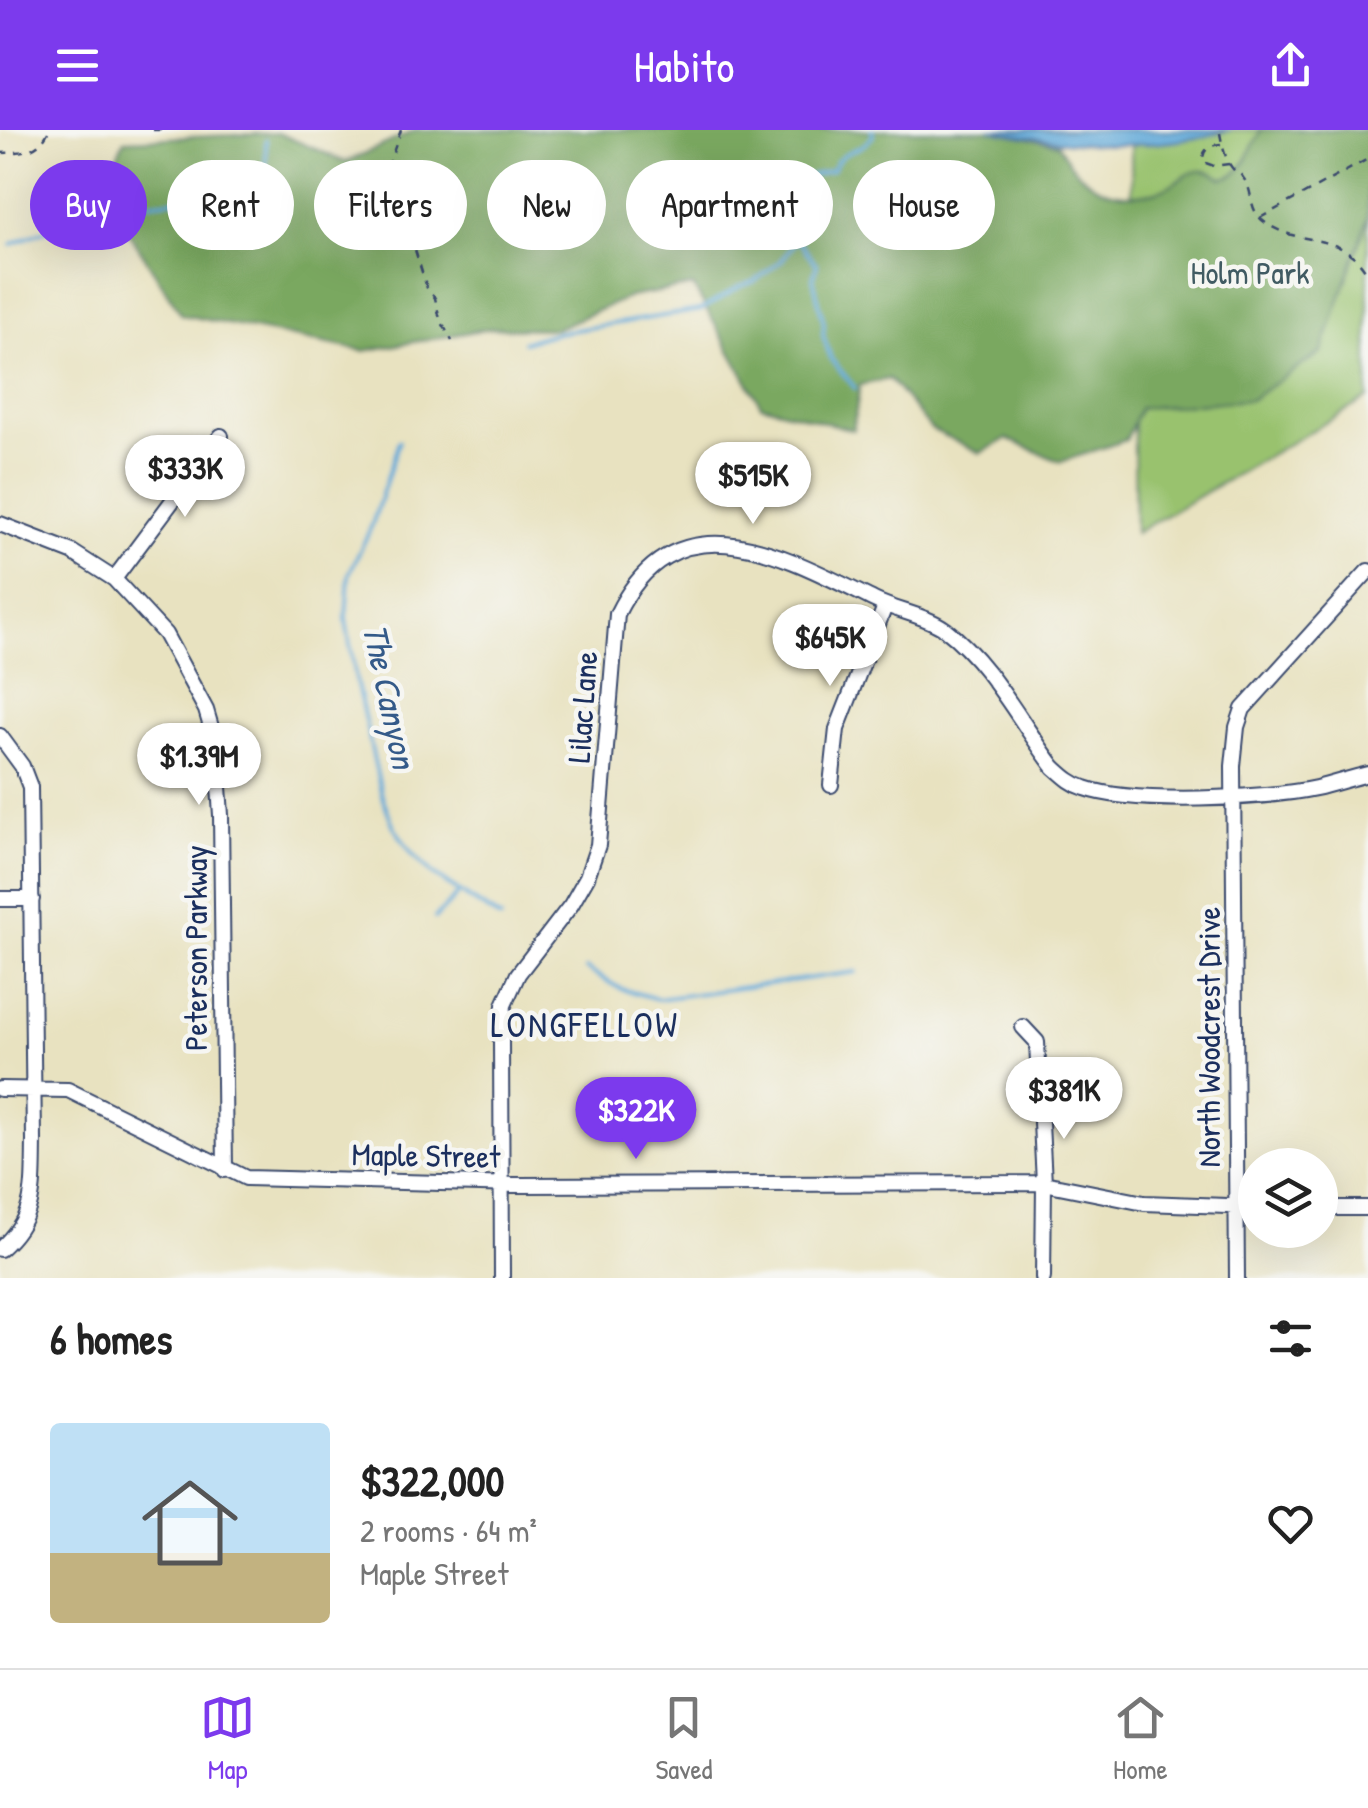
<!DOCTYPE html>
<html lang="en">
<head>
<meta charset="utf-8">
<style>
	:root { --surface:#fff; --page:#f6f6f6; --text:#222; --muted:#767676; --line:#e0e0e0; --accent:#7c3aed }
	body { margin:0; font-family:"Patrick Hand",sans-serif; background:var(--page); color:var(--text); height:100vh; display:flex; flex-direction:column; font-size:38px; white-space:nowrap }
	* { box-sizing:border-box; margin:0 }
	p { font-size:32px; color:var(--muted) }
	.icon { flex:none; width:55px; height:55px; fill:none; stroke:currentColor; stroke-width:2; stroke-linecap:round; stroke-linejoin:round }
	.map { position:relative; height:1148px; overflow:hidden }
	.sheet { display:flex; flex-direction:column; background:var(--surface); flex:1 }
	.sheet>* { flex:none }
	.banner { position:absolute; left:30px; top:30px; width:1310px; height:90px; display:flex; gap:20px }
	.controls { position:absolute; left:1238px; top:1018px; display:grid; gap:20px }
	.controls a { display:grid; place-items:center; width:100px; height:100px; border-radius:50%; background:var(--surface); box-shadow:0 10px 40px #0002; font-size:50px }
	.price { position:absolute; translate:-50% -85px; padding:0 22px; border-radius:35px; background:#fff; color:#222; font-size:32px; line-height:65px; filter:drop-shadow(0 2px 5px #0008) }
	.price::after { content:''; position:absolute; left:50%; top:60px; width:30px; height:22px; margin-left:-15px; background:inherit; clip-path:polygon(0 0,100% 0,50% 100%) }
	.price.current { background:var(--accent); color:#fff }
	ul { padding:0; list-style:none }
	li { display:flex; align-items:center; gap:30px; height:250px; padding:0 50px }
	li+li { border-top:2px solid var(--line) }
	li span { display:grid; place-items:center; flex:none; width:280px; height:200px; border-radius:10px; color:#555 }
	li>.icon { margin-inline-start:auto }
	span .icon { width:120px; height:120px; fill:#fffc; stroke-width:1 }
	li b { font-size:42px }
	h2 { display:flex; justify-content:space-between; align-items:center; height:120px; padding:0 50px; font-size:42px }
	.tag { padding:0 35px; border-radius:45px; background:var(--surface); box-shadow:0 10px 40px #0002; font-size:35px; line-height:90px }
	.tag.current { background:var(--accent); color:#fff }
	header { display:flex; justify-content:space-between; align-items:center; height:130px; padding:0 50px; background:var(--accent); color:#fff; font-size:45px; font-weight:600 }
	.tabs { display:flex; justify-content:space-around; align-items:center; height:140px; border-top:2px solid var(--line); background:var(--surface); font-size:28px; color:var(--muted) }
	.tabs a { display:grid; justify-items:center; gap:5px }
	.tabs .current { color:var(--accent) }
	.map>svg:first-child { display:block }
</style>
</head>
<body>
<header><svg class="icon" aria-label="menu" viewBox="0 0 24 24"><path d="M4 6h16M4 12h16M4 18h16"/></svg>Habito<svg class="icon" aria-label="share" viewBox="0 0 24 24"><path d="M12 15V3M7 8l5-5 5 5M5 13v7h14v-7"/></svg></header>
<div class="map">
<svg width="1368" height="1148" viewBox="0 0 1368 1148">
	<rect width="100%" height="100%" fill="#f6f6f2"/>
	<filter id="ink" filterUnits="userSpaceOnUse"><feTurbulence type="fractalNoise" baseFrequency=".01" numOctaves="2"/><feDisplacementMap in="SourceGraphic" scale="20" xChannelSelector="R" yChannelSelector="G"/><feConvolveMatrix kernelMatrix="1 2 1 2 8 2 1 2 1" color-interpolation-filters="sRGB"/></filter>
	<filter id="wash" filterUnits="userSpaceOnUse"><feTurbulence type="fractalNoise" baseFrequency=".0048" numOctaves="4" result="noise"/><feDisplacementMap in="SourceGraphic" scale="40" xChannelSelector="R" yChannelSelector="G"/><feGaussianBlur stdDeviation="2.25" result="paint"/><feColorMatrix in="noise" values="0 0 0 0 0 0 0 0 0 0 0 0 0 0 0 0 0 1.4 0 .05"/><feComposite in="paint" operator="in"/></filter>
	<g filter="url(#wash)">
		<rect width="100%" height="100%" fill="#e8e2c0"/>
		<!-- green -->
		<path fill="#99c26e" stroke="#5a7866" stroke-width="2.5" d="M1231 0H1368V268L1135 403 1131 16Z"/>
		<!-- forest -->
		<path fill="#7aa861" stroke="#4a6c60" stroke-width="2.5" d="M416 0H990L1058 14C1079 54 1110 72 1157 61 1182 55 1190 28 1222 48 1248 45 1247 19 1262 0H1368V87L1322 222 1250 270 1140 278 1126 310 1061 332 1007 309 980 323 931 299 889 249 860 255 853 300 761 275 693 156 629 167 555 199 492 198 364 221 182 185 102 61 124 10 278 3 346 32Z"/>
		<!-- water -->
		<path fill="#61a9d8" stroke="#3e6c9b" stroke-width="2.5" d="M990 0H1231C1147 23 1073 17 990 0Z"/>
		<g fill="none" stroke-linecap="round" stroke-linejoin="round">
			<!-- stream -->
			<path stroke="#61a9d8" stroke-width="4" d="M797 109 817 135 813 148 824 194 823 205 831 229 855 258
				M12 114C57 94 107 79 155 72 190 67 221 70 255 59L266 34V10
				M523 212 556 203 701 180 739 157 755 151 782 130 797 109 812 97 802 65 805 47 832 40C845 14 855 27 873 6L872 0
				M399 311 372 395 349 444 346 490 356 550 382 666 394 697 411 722 432 744 501 789
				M435 788 459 763
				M586 839 621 859 658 869 856 842"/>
		</g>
	</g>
	<g filter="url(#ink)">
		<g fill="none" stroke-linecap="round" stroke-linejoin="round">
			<!-- minor casing -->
			<g stroke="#3a4a6d" stroke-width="18">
				<path id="minor" d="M0 394 72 422 114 449 165 504 206 580 216 614 221 685 225 1040
					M114 449 221 306
					M0 606 22 636 30 657 34 1011C33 1058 37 1086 0 1119
					M831 655 837 599 885 476
					M0 769H32
					M1023 897 1037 912 1044 1053 1043 1148
					M0 959 68 960 246 1048 519 1055 1044 1053 1144 1073 1255 1077
					M1320 1078H1368
					M502 1148 501 910 504 875 518 844 571 775 587 747 598 715 617 484C676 363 785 426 874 470 896 481 925 485 945 499 991 534 1019 591 1054 637 1064 646 1072 654 1085 658 1133 675 1265 669 1316 658 1333 654 1351 648 1368 644
					M1237 1148 1233 636 1237 597 1243 579 1368 441"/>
			</g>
			<!-- path -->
			<path stroke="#3a4a6d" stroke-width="2.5" stroke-dasharray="8 8" stroke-linecap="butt" d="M153 0H164
				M401 0 390 31 394 53 402 71 403 88 414 102 415 120 427 158 435 168 440 189 452 211
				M1220 3C1222 14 1225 30 1233 39 1239 45 1240 42 1244 49 1254 62 1248 78 1262 90 1299 120 1341 97 1368 145
				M1221 14C1209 15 1202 20 1203 32L1214 36 1229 34
				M0 23C23 22 39 22 49 0
				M1260 88 1368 29"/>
			<!-- minor -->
			<use href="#minor" stroke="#fff" stroke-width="14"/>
		</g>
	</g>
	<g text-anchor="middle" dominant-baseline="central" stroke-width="9" stroke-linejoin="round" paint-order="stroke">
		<!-- park labels -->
		<g font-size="32" fill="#415b63" stroke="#f6f6f2">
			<text x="1250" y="142">Holm Park</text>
		</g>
		<!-- street labels -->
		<g font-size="32" fill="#1b2f5e" stroke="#f6f6f2">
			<text transform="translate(582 577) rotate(-86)">Lilac Lane</text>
			<text transform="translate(195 818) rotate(-90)">Peterson Parkway</text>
			<text transform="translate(1208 907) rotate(-90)">North Woodcrest Drive</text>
			<text transform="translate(426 1025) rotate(1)">Maple Street</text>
		</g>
		<!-- water labels -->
		<g font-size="35" font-style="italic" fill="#345a89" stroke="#f6f6f2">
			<text transform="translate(390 566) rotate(78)">The Canyon</text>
		</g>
		<!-- neighbourhood labels -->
		<g font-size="35" letter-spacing="2.5" fill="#1b2f5e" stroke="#f6f6f2">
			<text x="585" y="894">LONGFELLOW</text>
		</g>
	</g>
</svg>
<div class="controls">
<a><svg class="icon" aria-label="layers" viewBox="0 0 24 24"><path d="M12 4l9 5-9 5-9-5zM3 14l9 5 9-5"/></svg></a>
</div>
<b class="price" style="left:185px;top:390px">$333K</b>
<b class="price" style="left:753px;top:397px">$515K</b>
<b class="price" style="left:830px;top:559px">$645K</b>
<b class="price" style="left:199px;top:678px">$1.39M</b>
<b class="price" style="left:1064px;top:1012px">$381K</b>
<b class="price current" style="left:636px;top:1032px">$322K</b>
<div class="banner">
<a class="tag current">Buy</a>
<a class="tag">Rent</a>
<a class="tag">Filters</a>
<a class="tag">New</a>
<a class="tag">Apartment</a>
<a class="tag">House</a>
</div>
</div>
<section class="sheet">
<h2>6 homes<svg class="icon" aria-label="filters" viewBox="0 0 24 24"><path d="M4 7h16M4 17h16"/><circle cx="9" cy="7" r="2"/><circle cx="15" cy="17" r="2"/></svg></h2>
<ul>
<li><span style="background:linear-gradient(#bfe0f5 65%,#c2b280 0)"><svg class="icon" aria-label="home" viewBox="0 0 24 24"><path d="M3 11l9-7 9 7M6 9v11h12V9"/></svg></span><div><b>$322,000</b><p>2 rooms · 64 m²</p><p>Maple Street</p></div><svg class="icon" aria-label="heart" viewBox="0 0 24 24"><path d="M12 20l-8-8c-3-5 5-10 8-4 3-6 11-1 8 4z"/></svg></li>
</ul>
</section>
<nav class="tabs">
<a class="current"><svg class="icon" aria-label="map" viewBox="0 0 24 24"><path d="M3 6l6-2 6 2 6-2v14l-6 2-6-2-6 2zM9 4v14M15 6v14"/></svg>Map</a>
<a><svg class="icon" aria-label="saved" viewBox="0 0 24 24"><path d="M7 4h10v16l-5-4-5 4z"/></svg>Saved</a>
<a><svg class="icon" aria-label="home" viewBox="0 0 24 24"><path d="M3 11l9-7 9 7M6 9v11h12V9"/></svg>Home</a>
</nav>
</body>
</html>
